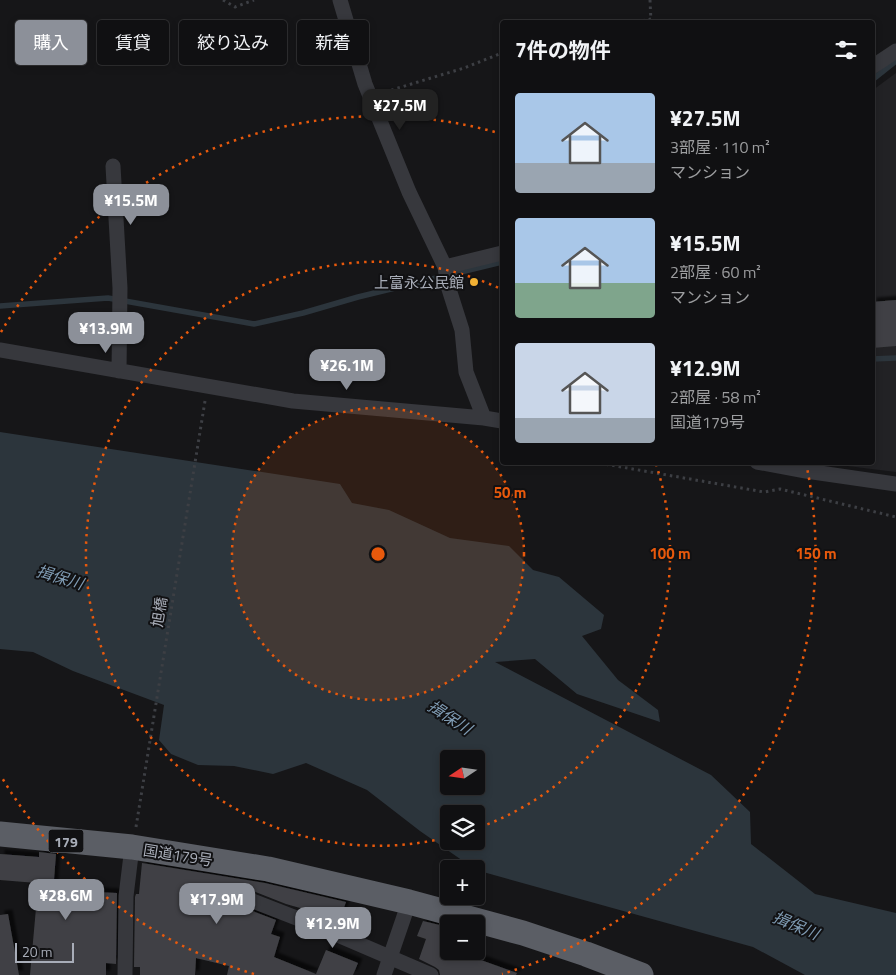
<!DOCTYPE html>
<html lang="ja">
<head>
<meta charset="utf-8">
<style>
	:root { --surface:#101012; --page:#19191b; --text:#f1f3f6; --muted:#9c9d9f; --line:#303032; --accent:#8c9099 }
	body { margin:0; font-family:"Titillium Web","Noto Sans JP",sans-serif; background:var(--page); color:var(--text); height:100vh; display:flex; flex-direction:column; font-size:19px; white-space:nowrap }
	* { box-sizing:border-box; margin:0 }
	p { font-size:16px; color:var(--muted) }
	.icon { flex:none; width:28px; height:28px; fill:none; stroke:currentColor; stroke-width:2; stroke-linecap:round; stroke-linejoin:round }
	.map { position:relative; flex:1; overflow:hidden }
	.side { position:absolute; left:500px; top:20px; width:375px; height:445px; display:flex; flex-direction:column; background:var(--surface); border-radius:5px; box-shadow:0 2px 8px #0003,0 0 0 1px var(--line) }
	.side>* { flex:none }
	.guide { position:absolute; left:15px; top:20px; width:410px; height:45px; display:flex; gap:10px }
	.needle { width:32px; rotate:257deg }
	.controls { position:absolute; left:440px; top:750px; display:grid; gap:10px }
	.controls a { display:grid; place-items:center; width:45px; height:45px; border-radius:5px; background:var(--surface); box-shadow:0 2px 8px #0003,0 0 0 1px var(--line); font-size:25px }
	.scale { position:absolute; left:15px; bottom:12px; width:59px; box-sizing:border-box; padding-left:5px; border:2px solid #a8adb8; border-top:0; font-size:14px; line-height:18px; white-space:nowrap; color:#a8adb8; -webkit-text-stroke:4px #111113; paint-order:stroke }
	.price { position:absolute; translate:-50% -42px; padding:0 11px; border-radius:10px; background:var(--accent); color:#fff; font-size:16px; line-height:32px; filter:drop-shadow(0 1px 2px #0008) }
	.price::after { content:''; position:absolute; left:50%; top:30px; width:15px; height:11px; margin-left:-8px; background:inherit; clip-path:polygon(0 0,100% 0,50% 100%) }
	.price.current { background:#222; color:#fff }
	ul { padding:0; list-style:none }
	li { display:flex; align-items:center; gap:15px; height:125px; padding:0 15px }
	li span { display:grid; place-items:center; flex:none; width:140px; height:100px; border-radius:5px; color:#555 }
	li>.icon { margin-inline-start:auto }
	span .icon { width:60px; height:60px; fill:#fffc; stroke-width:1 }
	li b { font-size:21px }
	h2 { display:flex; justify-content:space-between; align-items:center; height:60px; padding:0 15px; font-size:21px }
	.chip { padding:0 18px; border-radius:5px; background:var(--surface); box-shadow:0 2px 8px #0003,0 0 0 1px var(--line); font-size:18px; line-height:45px }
	.chip.current { background:var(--accent); color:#fff }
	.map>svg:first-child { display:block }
</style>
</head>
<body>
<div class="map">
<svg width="896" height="975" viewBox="0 0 896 975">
	<defs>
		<filter id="shadow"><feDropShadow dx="4.5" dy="-4.5" stdDeviation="1" flood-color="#0009"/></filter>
	</defs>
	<rect width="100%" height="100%" fill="#161618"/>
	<!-- built -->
	<path fill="#222225" d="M896 73V472L823 463 872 462 873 90Z"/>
	<!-- water -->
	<path fill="#2c353c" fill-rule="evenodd" d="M0 432 340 484 352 503 389 510 450 538 509 546 533 570 559 577 604 615 601 629 582 636 618 680 658 710 660 722 577 694 535 659 495 662 711 775 750 812 751 844 815 894 896 913V975H805L753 947 476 870 420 831 367 790 306 763 273 774 234 766 198 765 171 754 159 740 164 705 73 671 33 652 0 649ZM449 759H476V786H449ZM449 814H476V841H449Z"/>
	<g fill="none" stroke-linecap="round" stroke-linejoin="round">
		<!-- stream -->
		<path stroke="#2c353c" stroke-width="5.5" d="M872 80 896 61
			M0 306 108 298 254 324 303 313 358 297 502 262
			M872 359 896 358"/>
	</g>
	<!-- building -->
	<path fill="#404145" filter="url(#shadow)" d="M896 300V346L872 348V302Z
		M39 852 56 854 53 893 95 896V892L117 893 116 964 106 963V975H30L38 886H37V883L0 880V854L39 857Z
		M142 863 265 883 346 902 339 922 320 916 321 914 286 904 248 889 239 891 236 899 237 903 242 907 276 920 271 934 280 937 274 957 316 974 326 950 358 963 353 975H227L229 966 196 958 195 975H140V967H134L135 897 136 894H139Z
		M8 914 19 975H0V915Z
		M423 921 448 927 439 951H468L467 955 517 973 516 975H440L439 970 435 967 419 959 426 939 417 936Z"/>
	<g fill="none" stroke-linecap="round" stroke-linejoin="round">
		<!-- path -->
		<path stroke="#3d3f44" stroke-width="3" stroke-dasharray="2.5 4" stroke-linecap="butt" d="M223 0 235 7 254 0
			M650 0 651 22
			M636 22 651 19
			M385 92 464 68 502 53
			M593 462 764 492 780 489 896 517
			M136 827 205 401"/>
		<!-- minor -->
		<path stroke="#37383d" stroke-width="15" d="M340 0 365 84 409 192 445 267 448 286 462 330 466 372 484 418
			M872 67 896 51
			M113 166 120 288 119 371
			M445 267 502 253
			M0 350 293 401 484 418 502 421
			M757 462 806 471 896 484
			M245 898 317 926 431 975
			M125 975 126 896 132 847
			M384 975 409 902"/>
		<!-- trunk -->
		<path stroke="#5b5e65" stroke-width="25" d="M0 834 132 847 268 869 409 902 523 933 586 954 641 975"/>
	</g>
	<!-- distance rings -->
	<circle cx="378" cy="554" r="146" fill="#e8590c" fill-opacity=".12"/>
	<g fill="none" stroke="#e8590c" stroke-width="2.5" stroke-dasharray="2.5 5">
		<circle cx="378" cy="554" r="146"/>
		<path d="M449 837A292 292 0 1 1 501 289M656 464A292 292 0 0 1 478 828"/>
		<path d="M254 974A438 438 0 0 1 1 776M1 332A438 438 0 0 1 502 134M806 463A438 438 0 0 1 502 974"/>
	</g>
	<!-- markers -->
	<circle fill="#f2b134" stroke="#111113" stroke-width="2" cx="474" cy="282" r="5"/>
	<g text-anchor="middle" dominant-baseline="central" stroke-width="4" stroke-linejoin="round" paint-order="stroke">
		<!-- shield labels -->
		<rect fill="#111113" stroke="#7b7e86" stroke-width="1" x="48.5" y="829.5" width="35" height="23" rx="4"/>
		<g font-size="14" font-weight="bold" fill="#a8adb8">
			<text x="66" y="841">179</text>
		</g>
		<!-- poi labels -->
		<g font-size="15" fill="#a8adb8" stroke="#111113" text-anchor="end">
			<text x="464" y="282">上富永公民館</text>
		</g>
		<!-- street labels -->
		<g font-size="15" fill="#a8adb8" stroke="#111113">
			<text transform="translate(159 612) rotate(-81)">旭橋</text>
			<text transform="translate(178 855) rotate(9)">国道179号</text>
		</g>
		<!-- water labels -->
		<g font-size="16" font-style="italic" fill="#7f9bb3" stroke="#111113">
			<text transform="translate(60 577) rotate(17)">揖保川</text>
			<text transform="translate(450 717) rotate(33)">揖保川</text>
			<text transform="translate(796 925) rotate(23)">揖保川</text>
		</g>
	</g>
	<circle cx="378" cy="554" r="8" fill="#e8590c" stroke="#111113" stroke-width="2.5"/>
	<g font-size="15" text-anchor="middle" font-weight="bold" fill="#e8590c" stroke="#111113" stroke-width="4" stroke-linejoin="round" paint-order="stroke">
		<text x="510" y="498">50 m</text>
		<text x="670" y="559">100 m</text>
		<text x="816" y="559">150 m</text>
	</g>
</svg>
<div class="controls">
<a><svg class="needle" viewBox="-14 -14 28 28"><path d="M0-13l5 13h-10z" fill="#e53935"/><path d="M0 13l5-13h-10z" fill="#9c9d9f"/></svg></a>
<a><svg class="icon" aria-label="layers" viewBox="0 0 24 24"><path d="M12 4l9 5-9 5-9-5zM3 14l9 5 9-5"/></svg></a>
<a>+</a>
<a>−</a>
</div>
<div class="scale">20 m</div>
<b class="price current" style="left:400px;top:131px">¥27.5M</b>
<b class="price" style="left:131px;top:226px">¥15.5M</b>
<b class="price" style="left:106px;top:354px">¥13.9M</b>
<b class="price" style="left:347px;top:391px">¥26.1M</b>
<b class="price" style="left:66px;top:921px">¥28.6M</b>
<b class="price" style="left:217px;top:925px">¥17.9M</b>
<b class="price" style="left:333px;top:949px">¥12.9M</b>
<div class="guide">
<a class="chip current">購入</a>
<a class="chip">賃貸</a>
<a class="chip">絞り込み</a>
<a class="chip">新着</a>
</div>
<section class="side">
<h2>7件の物件<svg class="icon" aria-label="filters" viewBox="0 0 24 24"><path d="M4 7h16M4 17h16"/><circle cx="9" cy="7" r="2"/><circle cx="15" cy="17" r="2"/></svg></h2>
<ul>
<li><span style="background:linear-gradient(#a9c7e8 70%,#9aa5b1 0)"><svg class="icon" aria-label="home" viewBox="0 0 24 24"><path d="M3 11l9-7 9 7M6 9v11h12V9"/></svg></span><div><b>¥27.5M</b><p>3部屋 · 110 m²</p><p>マンション</p></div></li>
<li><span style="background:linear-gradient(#a9c7e8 65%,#7fa58c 0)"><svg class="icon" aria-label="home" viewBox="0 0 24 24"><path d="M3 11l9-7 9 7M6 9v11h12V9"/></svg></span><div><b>¥15.5M</b><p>2部屋 · 60 m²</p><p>マンション</p></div></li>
<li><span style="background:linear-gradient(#c9d6e8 75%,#9aa5b1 0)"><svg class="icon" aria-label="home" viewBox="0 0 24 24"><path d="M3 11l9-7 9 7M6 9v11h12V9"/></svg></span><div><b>¥12.9M</b><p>2部屋 · 58 m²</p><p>国道179号</p></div></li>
</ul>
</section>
</div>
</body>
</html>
